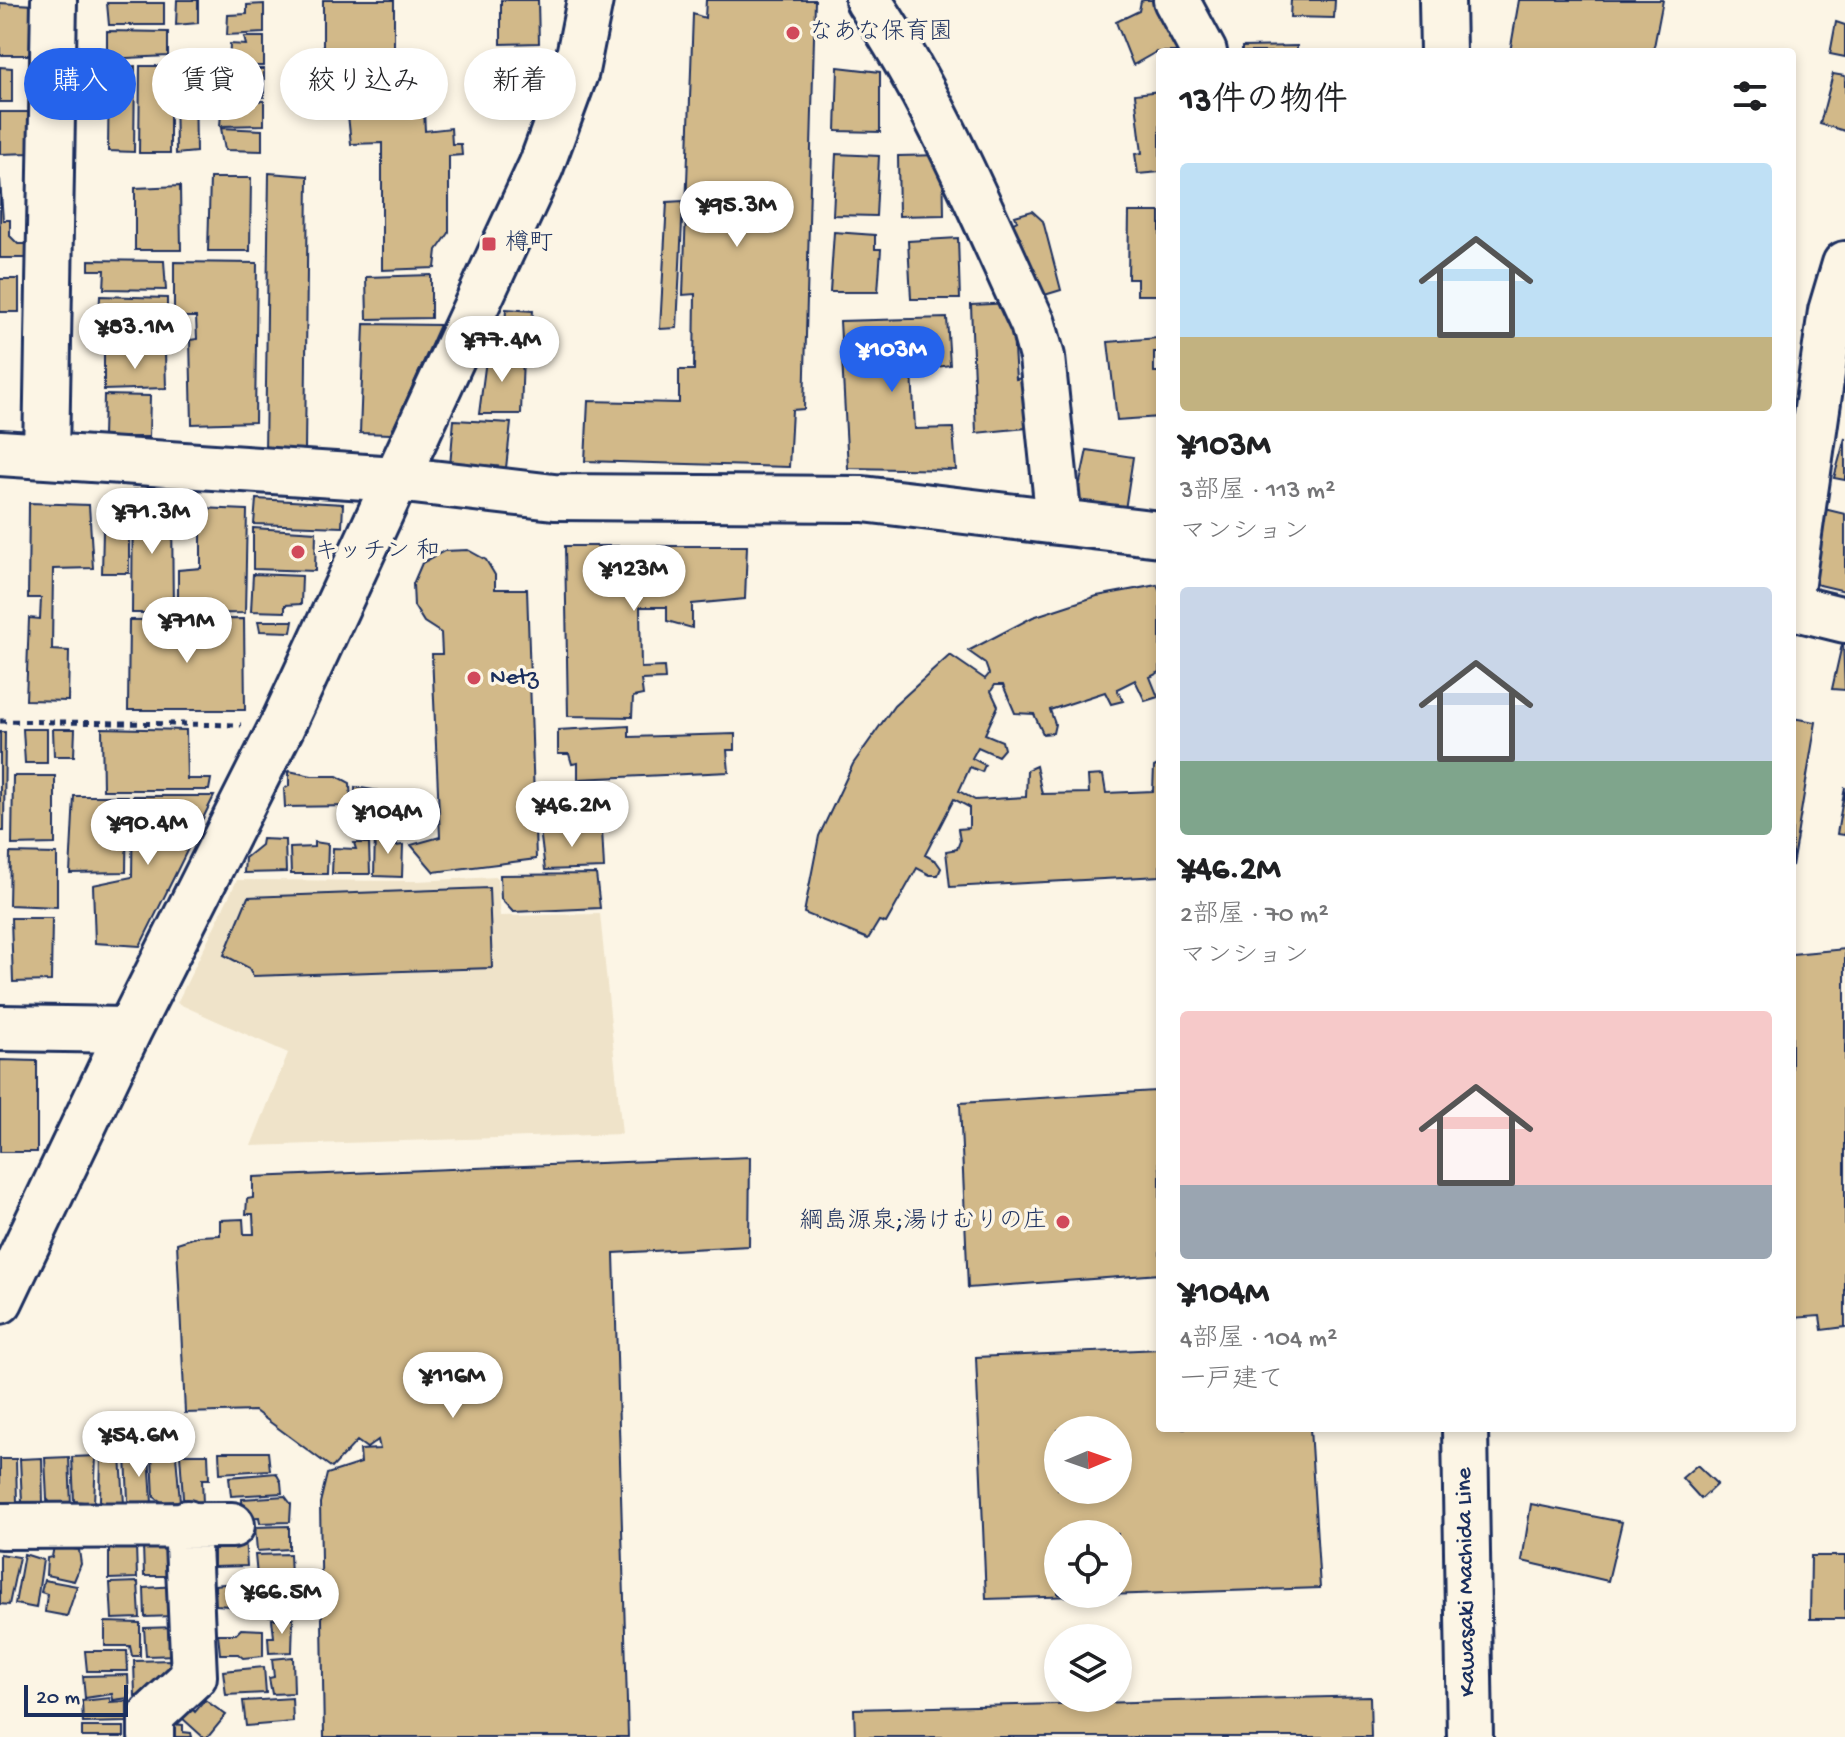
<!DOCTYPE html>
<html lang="ja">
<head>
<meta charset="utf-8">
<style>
	:root { --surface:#fff; --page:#f2f2f2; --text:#202124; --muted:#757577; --accent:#2563eb }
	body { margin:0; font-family:"Gochi Hand","Klee One",sans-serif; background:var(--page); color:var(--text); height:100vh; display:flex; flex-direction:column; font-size:30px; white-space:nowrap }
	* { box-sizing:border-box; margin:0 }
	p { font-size:26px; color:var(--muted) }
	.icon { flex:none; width:44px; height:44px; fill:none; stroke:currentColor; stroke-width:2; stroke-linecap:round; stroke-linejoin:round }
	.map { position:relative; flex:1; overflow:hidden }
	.details { position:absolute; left:1156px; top:48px; width:640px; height:1384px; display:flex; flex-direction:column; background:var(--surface); border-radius:8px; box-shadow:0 4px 12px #0003 }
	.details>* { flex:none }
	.hud { position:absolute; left:24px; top:48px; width:760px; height:72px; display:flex; gap:16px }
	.needle { width:52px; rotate:88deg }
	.buttons { position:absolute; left:1044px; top:1416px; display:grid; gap:16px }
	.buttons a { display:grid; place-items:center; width:88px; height:88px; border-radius:50%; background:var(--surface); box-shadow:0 4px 12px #0003; font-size:40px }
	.scale { position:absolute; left:24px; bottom:20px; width:104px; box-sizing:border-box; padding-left:8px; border:4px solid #1b2f5e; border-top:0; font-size:22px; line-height:28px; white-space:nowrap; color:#1b2f5e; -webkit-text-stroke:6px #fcf5e5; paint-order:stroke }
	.price { position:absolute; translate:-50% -68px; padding:0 18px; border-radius:28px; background:#fff; color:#222; font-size:26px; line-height:52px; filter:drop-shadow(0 2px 4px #0008) }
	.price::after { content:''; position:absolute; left:50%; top:48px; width:24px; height:18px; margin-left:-12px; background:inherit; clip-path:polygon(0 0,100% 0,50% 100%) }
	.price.selected { background:var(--accent); color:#fff }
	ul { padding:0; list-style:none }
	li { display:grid; align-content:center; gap:16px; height:424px; padding:0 24px }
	li span { display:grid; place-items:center; height:248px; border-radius:8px; color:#555 }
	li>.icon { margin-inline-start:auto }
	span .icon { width:144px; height:144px; fill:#fffc; stroke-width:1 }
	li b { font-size:34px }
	h2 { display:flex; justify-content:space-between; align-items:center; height:96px; padding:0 24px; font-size:34px }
	.tag { padding:0 28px; border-radius:36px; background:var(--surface); box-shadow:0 4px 12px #0003; font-size:28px; line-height:72px }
	.tag.selected { background:var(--accent); color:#fff }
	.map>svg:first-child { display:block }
</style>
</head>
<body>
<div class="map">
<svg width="1845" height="1737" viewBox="0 0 1845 1737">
	<rect width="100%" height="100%" fill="#fcf5e5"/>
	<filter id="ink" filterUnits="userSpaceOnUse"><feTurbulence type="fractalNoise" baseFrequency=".0125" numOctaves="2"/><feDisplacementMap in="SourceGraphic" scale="16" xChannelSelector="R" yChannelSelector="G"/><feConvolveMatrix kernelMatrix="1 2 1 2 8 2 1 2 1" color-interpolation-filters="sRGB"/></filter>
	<g filter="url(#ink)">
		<!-- built -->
		<path fill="#efe3c9" d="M497 877 500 916 600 914 622 1134 251 1146 288 1053 177 1003 237 880 416 881Z"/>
		<!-- building -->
		<path fill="#d2b989" stroke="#1b2f5e" stroke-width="2" fill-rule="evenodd" d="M177 0H198V23L176 25Z
			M323 0H394V110H424L425 131 451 128 452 144H461L462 155 449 156V233L437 250 435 268 382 270V143L351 144 348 115H323Z
			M501 0H538L539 43 501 44Z
			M706 0H815L804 409 792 410 789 467 585 461 588 401 679 403V370H694L695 294 683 295 693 14 705 18Z
			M1144 0H1169L1195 52H1160V58L1156 52 1133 65 1116 22 1139 11 1141 1Z
			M1291 0H1335L1334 18 1290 17Z
			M1519 0H1663L1653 52H1510Z
			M0 3 34 5 33 55H0Z
			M107 3H164V25H109Z
			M264 4V33L227 35 228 15 247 14V5Z
			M1836 22 1845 25V57L1830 54Z
			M107 31 168 32V56L107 59Z
			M244 37H264V66H229L230 44 246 45Z
			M1297 46V52H1242V47Z
			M135 66 134 152 108 151 109 68Z
			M140 66H170V153H139Z
			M0 67 12 68V102H0Z
			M838 67 880 72V132L836 131Z
			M243 69H264V97L227 95V80L243 78Z
			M1833 74 1845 76V131L1820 124Z
			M175 80H195L196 152 176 154Z
			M1160 91V172L1138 174 1135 154 1142 153 1135 94Z
			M222 99 264 101V125L220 126Z
			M0 112H32L31 153 0 154Z
			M221 128 262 130V151L225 150Z
			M836 154 879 156 876 216 833 215Z
			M943 155 944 215 899 216 898 156Z
			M269 173 308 176 305 452 265 453Z
			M210 178H251L250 251H208Z
			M0 179 3 220H10V236L18 244H29L31 258H0Z
			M180 186 181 250H135V188Z
			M683 201 677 328 660 329 667 202Z
			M1032 211 1043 221 1061 290 1038 297 1010 225 1017 221 1015 216Z
			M1129 212H1160V295H1137V279H1128Z
			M834 232 875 235V249H881L878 292H830Z
			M958 238 960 299H911L908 241Z
			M89 260 164 261 166 290 104 289 105 270H89Z
			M174 262 257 263 255 422 192 424 190 340 197 339 196 317H174Z
			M431 275V318L367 319 366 277Z
			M0 279H19V312H0Z
			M100 296 167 298V347H98Z
			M1011 303 1016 379 1023 378 1026 428 976 433 971 305Z
			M506 309 533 311 530 347 496 345 495 331 505 330Z
			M947 318 950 365 912 371 915 429 953 428 956 470 848 468 840 321Z
			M364 324 440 325 391 434 360 433Z
			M1158 338 1160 352H1154V372H1160V417L1117 420 1108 342Z
			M165 352 166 388 104 390V353Z
			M487 352 523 355 521 414H479Z
			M104 395 150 396 149 437H103Z
			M454 420 511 423 506 468 450 466Z
			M1845 438V480L1834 478Z
			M1087 450 1133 457 1125 510 1076 501Z
			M133 490H156L157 511 172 510 173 613H132Z
			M256 499 343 504 342 527 254 524Z
			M29 503 89 505 93 568 53 569 52 650 69 651 68 701 26 700 29 618 40 619 41 598H28Z
			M201 508 247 510 245 613 178 614V570L201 568Z
			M1824 509 1845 514V591L1807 582Z
			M253 528 316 532 315 571 253 569Z
			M129 529V573H102L103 531Z
			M565 546H747L745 599 692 604V628L667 621V607H640L641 668 664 667 665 679 641 680 643 695 633 697 632 717 568 716Z
			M468 550 486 560 495 575V589H527L536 859 434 872 411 845 440 837 432 654H442L441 633 424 622 414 606 413 584 422 563 444 551Z
			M253 574 302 576 301 604 285 605V612L251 611Z
			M1157 585 1160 592V672L1150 677 1158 697 1145 701 1135 680 1117 689 1123 701 1111 704 1105 692 1050 710 1055 724 1053 733 1043 734 1034 714 1015 713 1003 685H995L991 691 998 706 985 734 1002 741 1004 749 998 756 978 747 972 758 985 765 982 772 970 767 959 791 975 800 1026 797 1027 770 1036 766 1042 794 1089 793 1088 776 1103 775 1106 793 1153 791 1154 767 1160 764V876L950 887 946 851 957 849 960 841 958 829 969 828V807L954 799 925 855 936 861 941 868 938 875H930L917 868 886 923 879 921 868 939 804 913 819 836 853 764 894 706 950 655 985 679 989 674 985 663 968 651 1033 617 1097 596Z
			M244 619 245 710H128L129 620Z
			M258 621H293L291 632 260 631Z
			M1843 640 1845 690 1832 689Z
			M1792 718 1816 722 1792 866Z
			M629 726V737L735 734V750H727L729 772 578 779V763L572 764 569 754H558V730Z
			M102 728 186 730 187 779H211L209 790H103Z
			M23 729H47V763H25Z
			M53 729H75L74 756H54Z
			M0 732H5L4 831H0Z
			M289 771 312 776H337L350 783 351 806 285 807 284 789 289 786Z
			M13 776H55V844L12 845Z
			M355 787 386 792 387 827 355 825Z
			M1845 787V835L1837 834Z
			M74 796H127L126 872 70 873Z
			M133 796H214L140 946 95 943 93 885 132 877Z
			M540 829H602L604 868 545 870Z
			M398 832 396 846 403 845 402 877 374 876 375 833Z
			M262 839 285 840 286 872 244 873 245 858 261 845Z
			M314 842 328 844 327 874H291L290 848 314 847Z
			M354 843H369L370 874H332L333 848 356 849Z
			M10 853 57 854V907L9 905Z
			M596 874 600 908 513 912 501 899 500 875Z
			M489 888 492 968 253 976 249 968 224 955 248 897Z
			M11 918H52L51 981 13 982Z
			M1845 949V1327L1822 1330 1820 1316 1792 1318V954Z
			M0 1060 37 1061V1152H0Z
			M1155 1091 1160 1170V1274L968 1288 960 1103Z
			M750 1157 749 1246 614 1253 628 1737H324L320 1503 327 1474 361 1463 360 1450 380 1449 378 1440 367 1448 357 1441 332 1468 255 1411 185 1413 177 1243 199 1236 220 1235V1220L243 1219 244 1234H254L253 1214H246L247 1199 253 1198V1177Z
			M1160 1349V1428H1310L1320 1588 986 1599 976 1357ZM1058 1430H1118V1490H1058ZM1058 1534H1118V1594H1058Z
			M219 1452H268L270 1470 220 1473Z
			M149 1454 152 1503 136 1505 128 1500 126 1455Z
			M180 1454H208L209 1479H202L203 1503 190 1504 183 1498Z
			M96 1456 94 1503 74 1501 72 1457Z
			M101 1456H121L124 1504 107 1505 100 1500Z
			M152 1456H176L180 1501 162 1502 154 1497Z
			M69 1457 71 1505 53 1506 47 1499 45 1458Z
			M42 1458 43 1504 27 1505 22 1502 20 1459Z
			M0 1459H16L17 1503 0 1504Z
			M1697 1465 1717 1484 1701 1499 1682 1478Z
			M276 1473 281 1482 282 1493 231 1496 229 1477Z
			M285 1496 291 1504 290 1522 260 1523 259 1517 243 1518 242 1499Z
			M1531 1504 1622 1522 1608 1581 1522 1561Z
			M289 1526V1549L257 1551 255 1527Z
			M245 1537 247 1566 214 1567V1539Z
			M170 1542V1576H144L143 1545Z
			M118 1543 136 1545 137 1578 109 1579V1548Z
			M54 1546 79 1550 81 1564 74 1581 46 1575 47 1558 52 1557Z
			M0 1554 19 1557 9 1605 0 1604Z
			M24 1554 43 1560 36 1608 15 1604Z
			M290 1554 291 1577 257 1576 255 1555Z
			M1811 1556H1845V1619H1810Z
			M243 1579 259 1580 258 1608 216 1605 215 1585 234 1583Z
			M44 1580 77 1586 67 1616 45 1612 47 1594 41 1592Z
			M138 1582 140 1618 112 1619 110 1583Z
			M291 1582 292 1614 263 1616 262 1602 269 1601V1583Z
			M177 1586 175 1616 145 1617 144 1588Z
			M293 1618 292 1652 269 1653 268 1637H274L272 1619Z
			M105 1622 140 1623V1656H132L130 1646H105Z
			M177 1627 178 1655 146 1656 144 1628Z
			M241 1629 263 1630V1656L243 1658 238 1654H220L218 1634H236Z
			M85 1651H127L128 1671H87Z
			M293 1657 294 1693 272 1694 269 1678 274 1677 272 1659Z
			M172 1660 174 1680 160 1694 135 1696 134 1661Z
			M264 1667 266 1693 226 1695 223 1671Z
			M128 1675 129 1698 113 1700 112 1694 85 1698 83 1676Z
			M1370 1696 1371 1737H855L854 1709Z
			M110 1698V1702L127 1701V1722L83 1723 82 1701Z
			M292 1698 293 1722 246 1726 243 1701Z
			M205 1700 226 1715 208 1737H203L182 1718 191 1708 195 1712Z
			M173 1724 183 1725V1732L191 1733 192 1737H169Z
			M82 1727H124V1737H82Z"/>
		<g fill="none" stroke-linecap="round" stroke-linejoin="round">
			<!-- minor casing -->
			<g stroke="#1b2f5e" stroke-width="50">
				<path id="minor" d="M868 0C936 101 982 214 1033 324L1042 357 1059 522
					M1176 0 1204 52
					M0 453 396 479 554 497 863 499 1160 534
					M46 456 54 0
					M1792 583 1831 311 1845 264
					M1792 607 1845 620
					M0 1028 129 1030
					M0 1301 129 1030 282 726 541 166 576 71 590 0
					M0 1526 232 1525
					M151 1737V1716L194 1676 187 1523"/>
			</g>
			<!-- major casing -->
			<g stroke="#1b2f5e" stroke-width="50">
				<path id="major" d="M1442 0 1443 52
					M1465 1428 1470 1737"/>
			</g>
			<!-- path -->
			<path stroke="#1b2f5e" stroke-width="5" stroke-dasharray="6 6" stroke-linecap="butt" d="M0 721 241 725"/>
			<!-- minor -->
			<use href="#minor" stroke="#fcf5e5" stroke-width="44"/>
			<!-- major -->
			<use href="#major" stroke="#fcf5e5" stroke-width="44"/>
		</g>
	</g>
	<!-- markers -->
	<g fill="#d1495b" stroke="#fcf5e5" stroke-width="3">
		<circle cx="793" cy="33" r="8"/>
		<rect x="481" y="236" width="16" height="16" rx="4"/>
		<circle cx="298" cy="552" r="8"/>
		<circle cx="474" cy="678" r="8"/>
		<circle cx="1063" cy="1222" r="8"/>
	</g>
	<g text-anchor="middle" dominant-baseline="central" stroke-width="7" stroke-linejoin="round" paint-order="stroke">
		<!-- poi labels -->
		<g font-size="24" fill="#1b2f5e" stroke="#fcf5e5" text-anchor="start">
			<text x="809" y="33">なあな保育園</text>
			<text x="505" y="244">樽町</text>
			<text x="314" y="552">キッチン 和</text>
			<text x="490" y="678">Netz</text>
			<text x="1047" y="1222" text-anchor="end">綱島源泉;湯けむりの庄</text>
		</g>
		<!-- street labels -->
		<g font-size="24" fill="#1b2f5e" stroke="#fcf5e5">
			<text transform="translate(1467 1582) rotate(-91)">Kawasaki Machida Line</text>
		</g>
	</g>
</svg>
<div class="buttons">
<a><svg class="needle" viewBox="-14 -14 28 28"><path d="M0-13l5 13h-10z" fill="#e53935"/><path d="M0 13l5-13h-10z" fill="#757577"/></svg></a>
<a><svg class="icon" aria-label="locate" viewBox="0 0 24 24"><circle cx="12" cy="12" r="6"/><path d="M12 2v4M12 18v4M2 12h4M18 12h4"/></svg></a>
<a><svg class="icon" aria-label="layers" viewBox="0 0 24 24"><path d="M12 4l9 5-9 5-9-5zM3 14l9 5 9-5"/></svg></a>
</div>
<div class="scale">20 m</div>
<b class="price" style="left:737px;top:249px">¥95.3M</b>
<b class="price" style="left:135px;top:371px">¥83.1M</b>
<b class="price" style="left:502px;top:384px">¥77.4M</b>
<b class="price selected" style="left:892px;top:394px">¥103M</b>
<b class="price" style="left:152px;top:556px">¥71.3M</b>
<b class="price" style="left:634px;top:613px">¥123M</b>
<b class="price" style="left:187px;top:665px">¥71M</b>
<b class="price" style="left:572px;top:849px">¥46.2M</b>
<b class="price" style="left:388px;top:856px">¥104M</b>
<b class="price" style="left:148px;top:867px">¥90.4M</b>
<b class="price" style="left:453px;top:1420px">¥116M</b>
<b class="price" style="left:139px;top:1479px">¥54.6M</b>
<b class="price" style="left:282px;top:1636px">¥66.5M</b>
<div class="hud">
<a class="tag selected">購入</a>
<a class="tag">賃貸</a>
<a class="tag">絞り込み</a>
<a class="tag">新着</a>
</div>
<section class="details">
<h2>13件の物件<svg class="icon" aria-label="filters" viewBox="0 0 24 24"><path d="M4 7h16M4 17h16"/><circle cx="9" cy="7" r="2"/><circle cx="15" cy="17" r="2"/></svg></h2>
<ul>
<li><span style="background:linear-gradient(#bfe0f5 70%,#c2b280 0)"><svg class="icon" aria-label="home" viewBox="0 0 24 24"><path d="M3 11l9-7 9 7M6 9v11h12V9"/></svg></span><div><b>¥103M</b><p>3部屋 · 113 m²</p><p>マンション</p></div></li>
<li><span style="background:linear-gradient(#c9d6e8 70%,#7fa58c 0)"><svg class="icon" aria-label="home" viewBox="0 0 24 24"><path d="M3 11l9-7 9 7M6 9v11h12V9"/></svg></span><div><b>¥46.2M</b><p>2部屋 · 70 m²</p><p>マンション</p></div></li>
<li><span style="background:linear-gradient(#f6c9c9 70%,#9aa5b1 0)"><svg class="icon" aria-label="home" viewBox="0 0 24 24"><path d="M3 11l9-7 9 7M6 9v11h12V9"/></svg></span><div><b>¥104M</b><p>4部屋 · 104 m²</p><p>一戸建て</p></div></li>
</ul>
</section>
</div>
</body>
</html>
